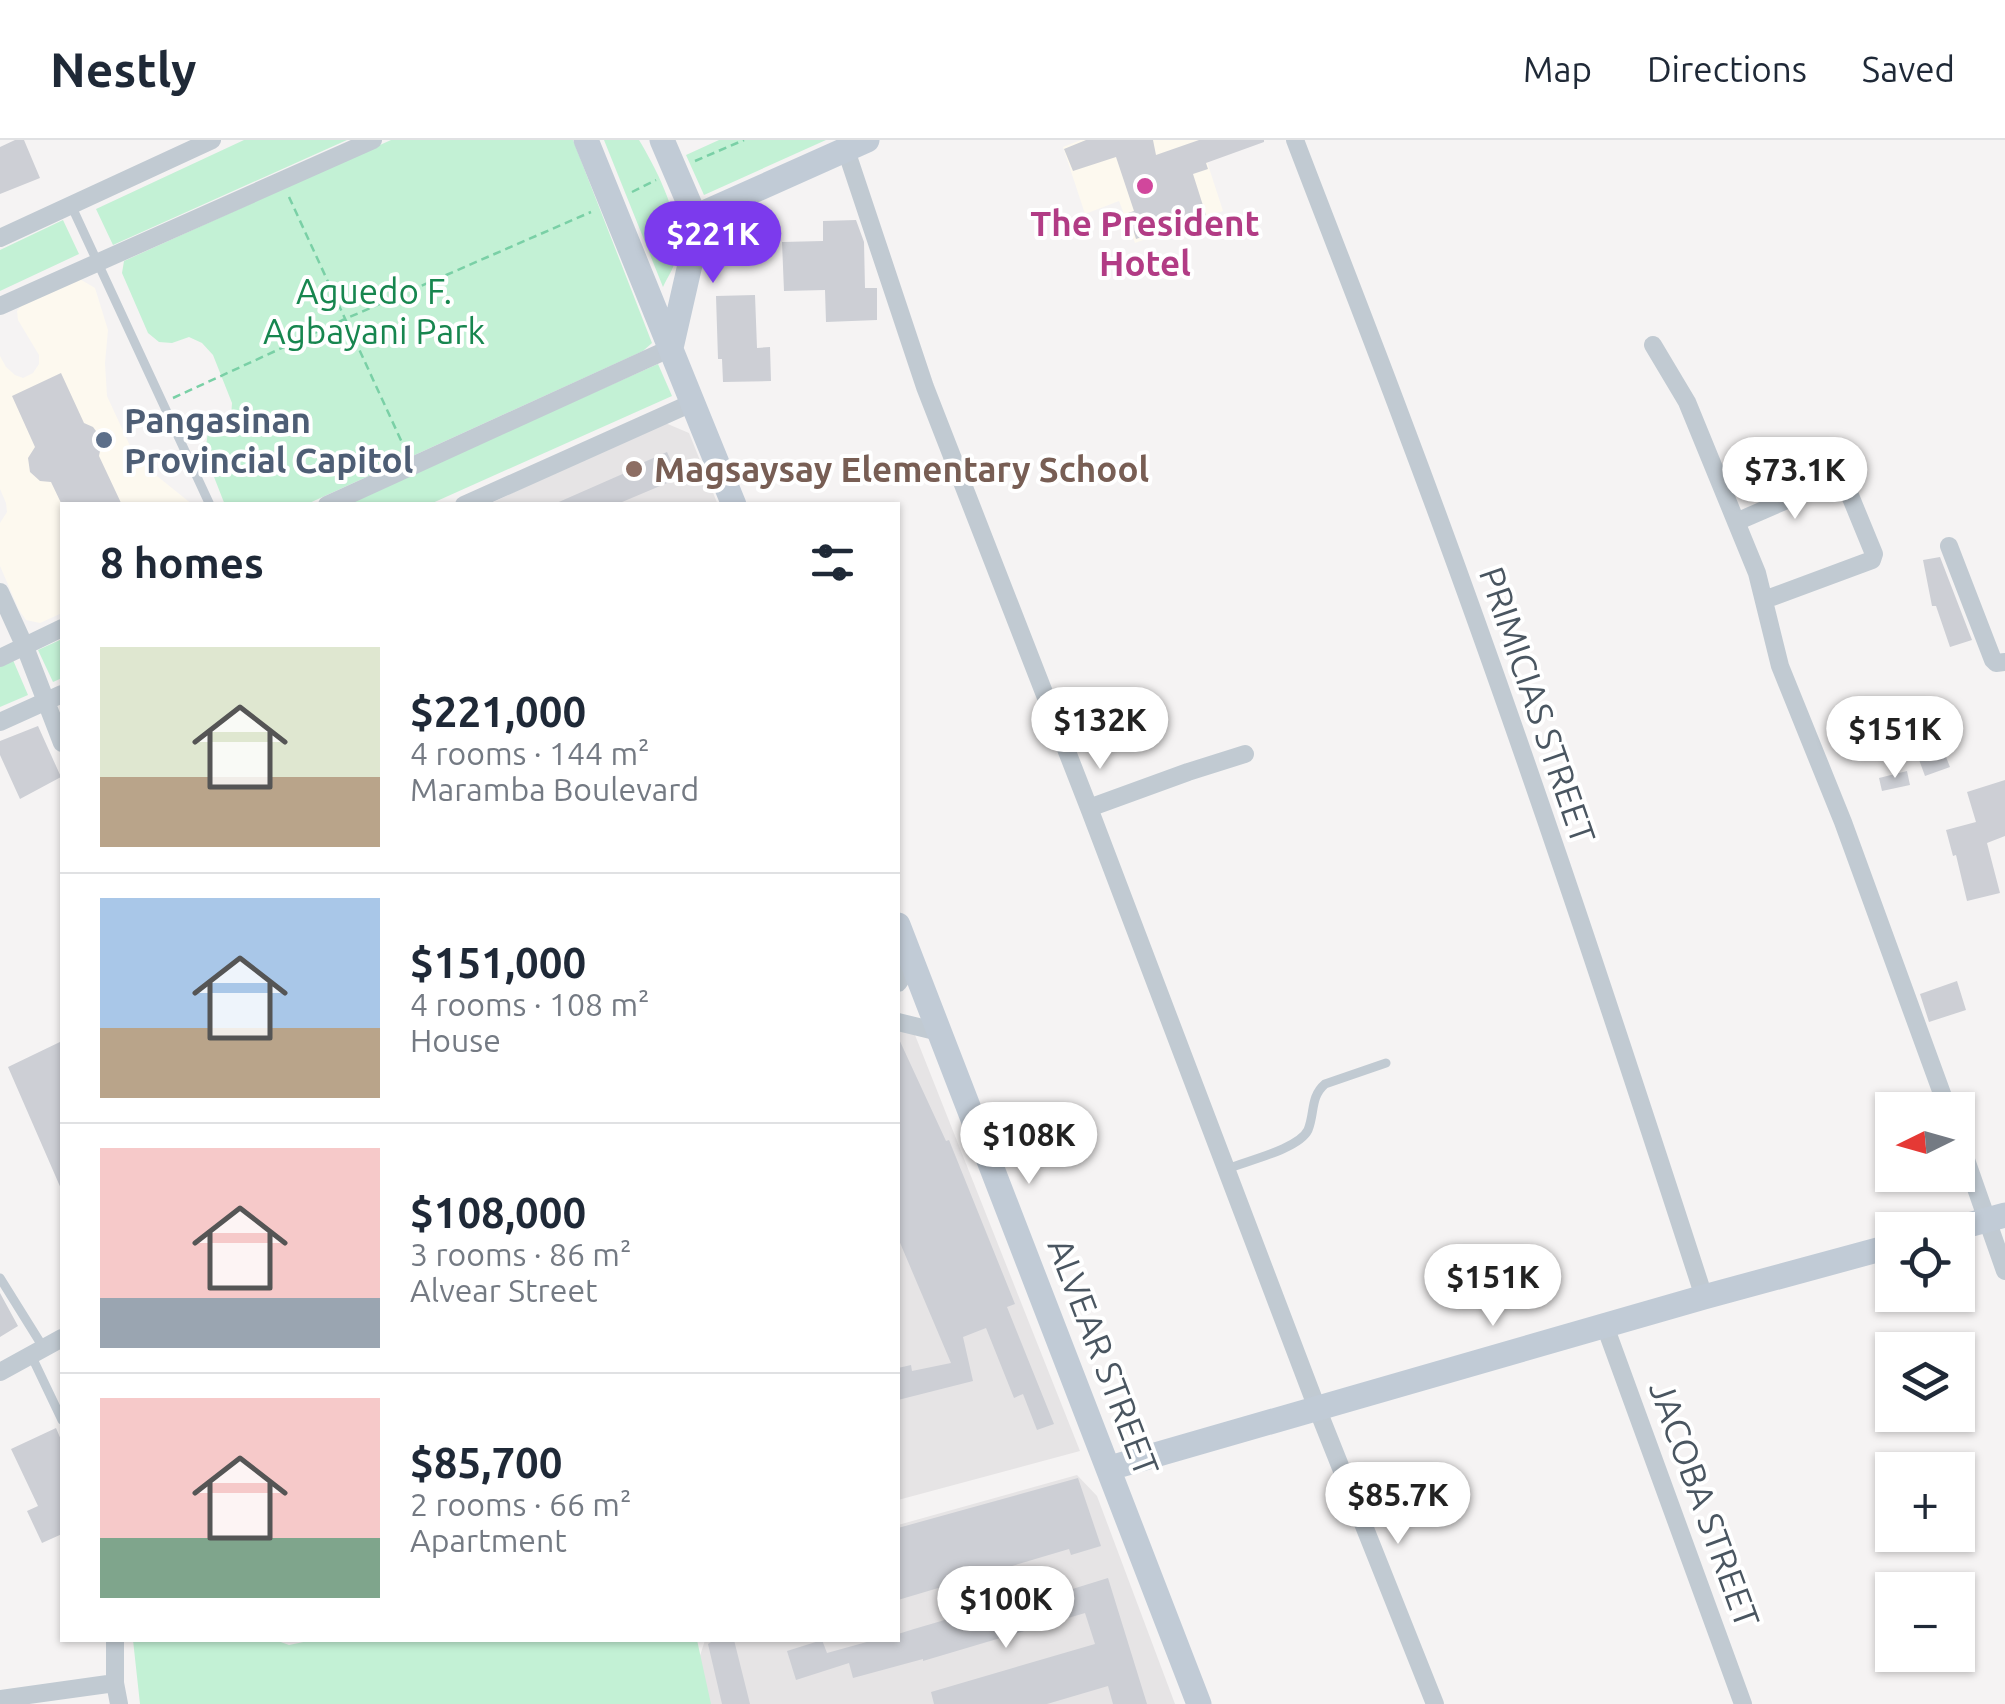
<!DOCTYPE html>
<html lang="en">
<head>
<meta charset="utf-8">
<style>
	:root { --surface:#fff; --page:#f6f6f7; --text:#1f2937; --muted:#747a83; --line:#e0e1e3; --accent:#7c3aed }
	body { margin:0; font-family:Ubuntu,sans-serif; background:var(--page); color:var(--text); height:100vh; display:flex; flex-direction:column; font-size:38px; white-space:nowrap }
	* { box-sizing:border-box; margin:0 }
	p { font-size:32px; color:var(--muted) }
	.icon { flex:none; width:55px; height:55px; fill:none; stroke:currentColor; stroke-width:2; stroke-linecap:round; stroke-linejoin:round }
	.map { position:relative; flex:1; overflow:hidden }
	.panel { position:absolute; left:60px; top:362px; width:840px; height:1140px; display:flex; flex-direction:column; background:var(--surface); border-radius:0px; box-shadow:0 2px 8px #0004 }
	.panel>* { flex:none }
	.needle { width:65px; rotate:265deg }
	.controls { position:absolute; left:1875px; top:952px; display:grid; gap:20px }
	.controls a { display:grid; place-items:center; width:100px; height:100px; border-radius:0px; background:var(--surface); box-shadow:0 2px 8px #0004; font-size:50px }
	.price { position:absolute; translate:-50% -85px; padding:0 22px; border-radius:35px; background:#fff; color:#222; font-size:32px; line-height:65px; filter:drop-shadow(0 2px 5px #0008) }
	.price::after { content:''; position:absolute; left:50%; top:60px; width:30px; height:22px; margin-left:-15px; background:inherit; clip-path:polygon(0 0,100% 0,50% 100%) }
	.price.on { background:var(--accent); color:#fff }
	ul { padding:0; list-style:none }
	li { display:flex; align-items:center; gap:30px; height:250px; padding:0 40px }
	li+li { border-top:2px solid var(--line) }
	li span { display:grid; place-items:center; flex:none; width:280px; height:200px; border-radius:0px; color:#555 }
	li>.icon { margin-inline-start:auto }
	span .icon { width:120px; height:120px; fill:#fffc; stroke-width:1 }
	li b { font-size:42px }
	h2 { display:flex; justify-content:space-between; align-items:center; height:120px; padding:0 40px; font-size:42px }
	header { display:flex; align-items:center; gap:60px; box-sizing:border-box; height:140px; padding:0 50px; background:var(--surface); border-bottom:2px solid var(--line) }
	header strong { font-size:48px }
	nav { display:flex; gap:55px; margin-inline-start:auto; font-size:35px }
	.map>svg:first-child { display:block }
</style>
</head>
<body>
<header>
<strong>Nestly</strong>
<nav><a>Map</a><a>Directions</a><a>Saved</a></nav>
</header>
<div class="map">
<svg width="2005" height="1564" viewBox="0 0 2005 1564">
	<rect width="100%" height="100%" fill="#f5f3f3"/>
	<!-- commercial -->
	<path fill="#fdf9ef" d="M1081 0H1200L1223 71 1135 103 1119 61 1085 74 1063 7Z
		M78 138 95 148 108 190 105 223 107 256 131 308 157 336 193 365H62V473L40 483 26 480 19 470 0 426V383L7 372 6 363 0 349V216L6 227 15 235 23 238 33 233 39 224V215L18 180 17 171 22 165Z"/>
	<!-- education -->
	<path fill="#e6e4e5" d="M663 282 689 293 718 365H487Z
		M898 888 915 895 1080 1311 898 1360Z
		M1077 1335 1097 1356 1175 1564H708L699 1519 705 1500H898V1385Z"/>
	<!-- green -->
	<path fill="#c3f1d5" d="M244 0H347L113 105 96 69Z
		M391 0H573L652 203 643 211 305 365H225L205 314 208 291 231 278 232 263 213 215 202 203 189 197 172 203 159 202 148 193 122 133 124 121Z
		M604 0H639C657 30 684 82 676 118 674 128 667 138 663 147Z
		M719 0H826L704 55 686 15Z
		M63 80 79 114 0 151V110Z
		M658 224 672 256 428 365H340Z
		M62 499V538L53 542 38 510Z
		M13 520 28 555 0 567V526Z
		M133 1500H275L289 1505 313 1500H697L711 1564H140Z"/>
	<!-- building -->
	<path fill="#cdcfd5" d="M15 0H24L40 38 0 54V7Z
		M1086 0H1153L1156 15 1199 0H1264V2L1206 23 1208 29 1193 34 1206 75 1136 99 1128 73 1134 71 1116 17 1073 31 1064 9Z
		M856 80 864 102 865 148H877V180L826 182 825 150 784 151 782 102 823 101V81Z
		M755 155 757 208 770 207 771 241 723 242 722 219H718L716 156Z
		M61 233 84 283 93 287 99 295 101 306 99 316 122 365H62L51 342 40 341 30 332 28 318 35 307 12 256Z
		M667 312 679 338 615 365H552L643 325 642 323Z
		M1940 417 1972 500 1950 507 1936 466H1932L1923 420Z
		M38 586 61 637 20 659 0 615V601Z
		M1942 607 1950 627 1925 636 1918 617Z
		M1907 631 1910 645 1882 651 1879 638Z
		M2005 640V696L1987 703 2000 753 1967 761 1956 715 1953 716 1946 690 1976 682 1967 652Z
		M1957 841 1966 870 1929 882 1920 854Z
		M898 897 946 1001 949 1000 1015 1164 1007 1167 1054 1284 1037 1290 1023 1254 1014 1258 986 1188 963 1197 973 1241 898 1260V1228L911 1225 912 1231 951 1223 898 1098Z
		M62 901V1051L8 927Z
		M0 1153 18 1186 0 1197Z
		M56 1288 62 1302V1394L42 1403 27 1371 38 1366 11 1309Z
		M1078 1338 1101 1406 1071 1415 1069 1409 898 1460V1388Z
		M1108 1438 1147 1564H1113L1108 1546 1047 1564H934L931 1552 1095 1504 1085 1473 923 1521V1519L853 1538 849 1523 796 1540 787 1511 822 1500 827 1513 874 1500H898V1494L914 1489 1064 1445 1066 1451Z
		M714 1500H734L750 1564H722L708 1504Z"/>
	<g fill="none" stroke-linecap="round" stroke-linejoin="round">
		<!-- path -->
		<path stroke="#7ad0a6" stroke-width="2.5" stroke-dasharray="8 5" stroke-linecap="butt" d="M695 21 744 0
			M632 52 656 40
			M289 57 405 309
			M173 258 345 179 591 72"/>
		<!-- lane -->
		<path stroke="#c1cad2" stroke-width="9" d="M71 65 210 365
			M1227 1029C1246 1021 1299 1009 1308 990 1315 973 1310 957 1325 944L1386 923
			M0 1138 43 1207
			M31 1215 62 1280"/>
		<!-- street -->
		<path stroke="#c1cad2" stroke-width="18" d="M1295 0C1332 97 1370 193 1406 290 1514 576 1610 867 1704 1157
			M846 10 925 247 1089 668 1317 1268 1435 1564
			M0 98 212 0
			M0 166 373 0
			M1653 205 1687 262 1757 433 1780 526 1843 682 1948 970
			M327 365 671 208
			M464 365 694 262
			M1736 382 1842 336 1874 414 1872 420 1764 460
			M1949 406 1993 520 1996 523 2005 522
			M0 452 25 507 62 603
			M0 518 62 488
			M0 582 62 554
			M1089 668 1188 632 1245 614
			M898 843 912 823
			M898 882 939 892
			M1958 997 2005 1131
			M1605 1186 1743 1564
			M0 1232 62 1198
			M115 1500V1543L119 1564
			M0 1559 115 1543"/>
		<!-- secondary -->
		<path stroke="#c1cbd6" stroke-width="25" d="M586 0 734 365
			M662 0 695 77 694 107 671 208
			M695 77 867 0
			M898 785 1199 1564
			M1950 1090 2005 1075
			M1110 1328 1704 1157 1892 1106"/>
	</g>
	<!-- markers -->
	<circle fill="#d1479c" stroke="#fff" stroke-width="4" cx="1145" cy="46" r="10"/>
	<circle fill="#5c6f8a" stroke="#fff" stroke-width="4" cx="104" cy="300" r="10"/>
	<circle fill="#8d6e63" stroke="#fff" stroke-width="4" cx="634" cy="329" r="10"/>
	<g text-anchor="middle" dominant-baseline="central" stroke-width="8" stroke-linejoin="round" paint-order="stroke">
		<!-- hotel labels -->
		<g font-size="35" font-weight="bold" fill="#b23c85" stroke="#fff">
			<text x="1145" y="83">The President<tspan x="1145" dy="40">Hotel</tspan></text>
		</g>
		<!-- park labels -->
		<g font-size="35" fill="#17864f" stroke="#fff">
			<text x="374" y="151">Aguedo F.<tspan x="374" dy="40">Agbayani Park</tspan></text>
		</g>
		<!-- service labels -->
		<g font-size="35" font-weight="bold" fill="#4e5e75" stroke="#fff" text-anchor="start">
			<text x="124" y="280">Pangasinan<tspan x="124" dy="40">Provincial Capitol</tspan></text>
		</g>
		<!-- education labels -->
		<g font-size="35" font-weight="bold" fill="#785e54" stroke="#fff" text-anchor="start">
			<text x="654" y="329">Magsaysay Elementary School</text>
		</g>
		<!-- street labels -->
		<g font-size="35" fill="#4a5661" stroke="#fff">
			<text transform="translate(1538 565) rotate(71)">PRIMICIAS STREET</text>
			<text transform="translate(1104 1217) rotate(69)">ALVEAR STREET</text>
			<text transform="translate(1705 1364) rotate(70)">JACOBA STREET</text>
		</g>
	</g>
</svg>
<div class="controls">
<a><svg class="needle" viewBox="-14 -14 28 28"><path d="M0-13l5 13h-10z" fill="#e53935"/><path d="M0 13l5-13h-10z" fill="#747a83"/></svg></a>
<a><svg class="icon" aria-label="locate" viewBox="0 0 24 24"><circle cx="12" cy="12" r="6"/><path d="M12 2v4M12 18v4M2 12h4M18 12h4"/></svg></a>
<a><svg class="icon" aria-label="layers" viewBox="0 0 24 24"><path d="M12 4l9 5-9 5-9-5zM3 14l9 5 9-5"/></svg></a>
<a>+</a>
<a>−</a>
</div>
<b class="price on" style="left:713px;top:146px">$221K</b>
<b class="price" style="left:1795px;top:382px">$73.1K</b>
<b class="price" style="left:1100px;top:632px">$132K</b>
<b class="price" style="left:1895px;top:641px">$151K</b>
<b class="price" style="left:1029px;top:1047px">$108K</b>
<b class="price" style="left:1493px;top:1189px">$151K</b>
<b class="price" style="left:1398px;top:1407px">$85.7K</b>
<b class="price" style="left:1006px;top:1511px">$100K</b>
<section class="panel">
<h2>8 homes<svg class="icon" aria-label="filters" viewBox="0 0 24 24"><path d="M4 7h16M4 17h16"/><circle cx="9" cy="7" r="2"/><circle cx="15" cy="17" r="2"/></svg></h2>
<ul>
<li><span style="background:linear-gradient(#dfe7d0 65%,#b9a48a 0)"><svg class="icon" aria-label="home" viewBox="0 0 24 24"><path d="M3 11l9-7 9 7M6 9v11h12V9"/></svg></span><div><b>$221,000</b><p>4 rooms · 144 m²</p><p>Maramba Boulevard</p></div></li>
<li><span style="background:linear-gradient(#a9c7e8 65%,#b9a48a 0)"><svg class="icon" aria-label="home" viewBox="0 0 24 24"><path d="M3 11l9-7 9 7M6 9v11h12V9"/></svg></span><div><b>$151,000</b><p>4 rooms · 108 m²</p><p>House</p></div></li>
<li><span style="background:linear-gradient(#f6c9c9 75%,#9aa5b1 0)"><svg class="icon" aria-label="home" viewBox="0 0 24 24"><path d="M3 11l9-7 9 7M6 9v11h12V9"/></svg></span><div><b>$108,000</b><p>3 rooms · 86 m²</p><p>Alvear Street</p></div></li>
<li><span style="background:linear-gradient(#f6c9c9 70%,#7fa58c 0)"><svg class="icon" aria-label="home" viewBox="0 0 24 24"><path d="M3 11l9-7 9 7M6 9v11h12V9"/></svg></span><div><b>$85,700</b><p>2 rooms · 66 m²</p><p>Apartment</p></div></li>
</ul>
</section>
</div>
</body>
</html>
